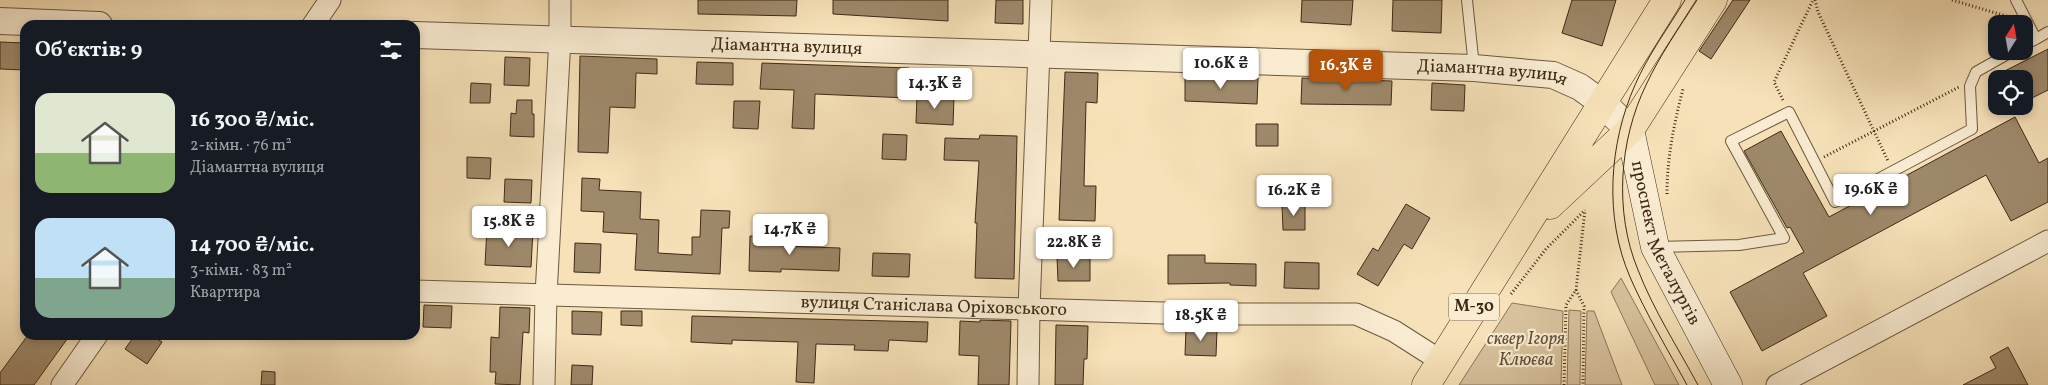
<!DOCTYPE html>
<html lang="uk">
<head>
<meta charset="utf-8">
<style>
	:root { --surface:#171b24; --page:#20242c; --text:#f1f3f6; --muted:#9ea1a6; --accent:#b45309 }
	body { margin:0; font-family:Vollkorn,serif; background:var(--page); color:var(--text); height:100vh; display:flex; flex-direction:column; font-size:19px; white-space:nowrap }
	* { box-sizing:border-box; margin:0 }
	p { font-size:16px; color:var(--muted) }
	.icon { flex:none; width:28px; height:28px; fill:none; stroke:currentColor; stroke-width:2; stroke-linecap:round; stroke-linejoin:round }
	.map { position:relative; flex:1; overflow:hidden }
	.sheet { position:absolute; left:20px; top:20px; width:400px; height:320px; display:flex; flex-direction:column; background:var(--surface); border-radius:15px; box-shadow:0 2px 8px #0003 }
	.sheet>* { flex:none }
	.needle { width:32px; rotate:11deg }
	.controls { position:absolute; left:1988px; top:15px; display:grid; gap:10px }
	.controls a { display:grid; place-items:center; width:45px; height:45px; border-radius:10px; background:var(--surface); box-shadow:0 2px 8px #0003; font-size:25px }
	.price { position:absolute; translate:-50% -42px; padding:0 11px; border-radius:5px; background:#fff; color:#222; font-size:16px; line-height:32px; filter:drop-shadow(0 1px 2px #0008) }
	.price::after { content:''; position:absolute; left:50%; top:30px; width:15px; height:11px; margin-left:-8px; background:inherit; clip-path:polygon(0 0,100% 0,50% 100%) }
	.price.active { background:var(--accent); color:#fff }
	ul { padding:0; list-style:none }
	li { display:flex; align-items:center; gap:15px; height:125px; padding:0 15px }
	li span { display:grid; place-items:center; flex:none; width:140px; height:100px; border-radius:15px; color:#555 }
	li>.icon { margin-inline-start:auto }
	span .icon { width:60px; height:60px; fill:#fffc; stroke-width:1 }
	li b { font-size:21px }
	h2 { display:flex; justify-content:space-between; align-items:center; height:60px; padding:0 15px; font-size:21px }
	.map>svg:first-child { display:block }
</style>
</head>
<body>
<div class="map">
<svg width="2048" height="385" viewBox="0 0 2048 385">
	<rect width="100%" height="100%" fill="#f6e1b8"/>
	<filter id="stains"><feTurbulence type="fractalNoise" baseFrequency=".004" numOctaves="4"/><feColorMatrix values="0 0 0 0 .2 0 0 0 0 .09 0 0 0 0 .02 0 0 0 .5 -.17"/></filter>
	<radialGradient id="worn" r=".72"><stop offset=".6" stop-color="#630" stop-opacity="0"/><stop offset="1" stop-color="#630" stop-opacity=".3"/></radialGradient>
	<!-- green -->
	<path fill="#d7c29d" stroke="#8b765a" d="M1621 278 1679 385H1655L1611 292Z
		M1512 303 1563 311 1561 385H1459Z
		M1569 310 1581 311 1580 385H1567Z
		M1587 311H1594L1622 385H1585Z"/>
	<!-- building -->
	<path fill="#9e896b" stroke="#3f2a17" d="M698 0H797L796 16 698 14Z
		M833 0H948V21L833 14Z
		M996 0H1023V24L995 23Z
		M1302 0H1353L1351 25 1301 22Z
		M1393 0H1442L1441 33 1392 31Z
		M1572 0H1616L1602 46 1562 33Z
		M1733 0H1750L1711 59 1699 51Z
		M0 42 25 43V70L0 69Z
		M2048 49V90L2024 102V79H1989Z
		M580 56 657 59V74L636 73 635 108 610 107 608 153 578 152Z
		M505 57 530 58 529 86 504 85Z
		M697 62 733 63V85L696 84Z
		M762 63 909 68 908 98 815 94 814 129 792 128 794 90 760 89Z
		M1065 72 1098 73 1097 103 1086 102 1084 186H1096L1095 221 1059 220Z
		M1185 76 1258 78 1257 104 1185 101Z
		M1302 78 1392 81 1391 105 1301 104Z
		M471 83 491 84 490 103H470Z
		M1432 83 1465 85 1464 111 1431 110Z
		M917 96 954 97 953 125 916 123Z
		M517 100H532V114H534V137L510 136 511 113 516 114Z
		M734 101H760L758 129 733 128Z
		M2015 117 2039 163 2048 158V202L2011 221 1986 175 1803 273 1827 316 1762 351 1730 292 1804 252 1790 227 1787 228 1744 151 1781 131 1829 217Z
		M1256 124H1278V146H1256Z
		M883 134 907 135 906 160 882 159Z
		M980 135 1017 136 1014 279 975 278 977 223H975L979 161 944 160 945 138 979 139Z
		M467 157 491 158 490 179 467 178Z
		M582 178 600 179 599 190 641 192 640 219 659 220 658 253 692 255V237H700L701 210 730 211 729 228H722L720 274 635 270 637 234 603 232 604 212 581 211Z
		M505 179 532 180 531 203 504 202Z
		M1406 204 1430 218 1412 249 1404 244 1378 286 1357 274 1373 248 1378 251Z
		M1282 205H1305V230H1283Z
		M479 210 495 211V224H478Z
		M487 228 533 230 531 267 485 265Z
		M750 236 783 237 782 246 840 248 839 271 781 269V272L749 271Z
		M575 243 601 244 600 273 574 272Z
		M873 253 910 254 909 277 872 276Z
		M1168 255H1205V263L1256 264V286L1230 285V283L1168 284Z
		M1090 257V281H1058L1057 258Z
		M1285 262 1319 263V289L1284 288Z
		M424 305 452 306 451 328 423 327Z
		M500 307 530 308 529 333 523 332 520 385 495 384 496 372H490L491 337 499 338Z
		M572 311 602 312 601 335 572 334Z
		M621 311H642V326L621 325Z
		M692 316 928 322 927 342 889 340 888 351 854 350 855 345 816 344 814 383 796 382 798 342 732 340V344L691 342Z
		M980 320 1011 321 1009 385H978L979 356 959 355 960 321 980 322Z
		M1056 325 1088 326 1087 359H1084L1083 385H1055Z
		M1186 329 1217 330 1216 356 1185 355Z
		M28 335H70L34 385H0V373Z
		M135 335H151L162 342 147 364 125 349Z
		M2008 347 2028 385H1963L1996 368 1990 357Z
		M572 365 593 366 592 385H571Z
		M262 371 275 372V385H261Z"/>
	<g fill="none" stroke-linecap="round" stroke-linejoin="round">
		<!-- service casing -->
		<g stroke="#6d583f" stroke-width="12">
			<path id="service" d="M1467 0 1474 67
				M2016 0 2036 39 2024 45
				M2036 39 2048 32
				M1657 247 1739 245 1784 238 1731 141 1789 112 1835 202 1972 129 1970 86 1976 72 2013 51"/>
		</g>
		<!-- minor casing -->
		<g stroke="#6d583f" stroke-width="23">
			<g id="minor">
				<path d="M313 25 330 0"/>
				<path id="s1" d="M415 291 1199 314H1356L1394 331 1441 361"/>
				<path d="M62 385 97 335"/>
				<path d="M544 385 546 295 560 38V0"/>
				<path d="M1028 385 1029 308 1041 0"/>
				<path d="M1777 385 2048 241"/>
			</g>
		</g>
		<!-- tertiary casing -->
		<g stroke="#6d583f" stroke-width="28">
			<g id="tertiary">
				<path d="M0 21 99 25"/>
				<path id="s2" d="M415 35 1474 68 1553 75 1580 87 1602 103"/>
			</g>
		</g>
		<!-- secondary casing -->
		<g stroke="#3f2a17" stroke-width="29">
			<g id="secondary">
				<path id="s3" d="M1602 103 1630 130 1655 247 1728 385"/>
			</g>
		</g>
		<!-- trunk casing -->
		<g stroke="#3f2a17" stroke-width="29">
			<path id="trunk" d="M1550 205 1630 130 1713 0
				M1426 385 1667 0"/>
		</g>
		<!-- path -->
		<path stroke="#3f2a17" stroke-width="3" stroke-dasharray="1 2.5" stroke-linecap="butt" d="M1815 0 1818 12 1888 161
			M1952 0 2009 17
			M1783 100 1774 82 1813 0
			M1824 157 1959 87
			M1667 194C1667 157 1674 124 1683 89
			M1576 290 1584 306 1583 385
			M1511 294 1546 249 1585 210
			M1564 385 1566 305 1576 290 1585 210"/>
		<!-- service -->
		<use href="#service" stroke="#f9ecd1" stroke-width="10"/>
		<!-- minor -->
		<use href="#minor" stroke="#f9ecd1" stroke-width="21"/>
		<!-- tertiary -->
		<use href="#tertiary" stroke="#f9ecd1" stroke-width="26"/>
		<!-- secondary -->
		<use href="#secondary" stroke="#f9ecd1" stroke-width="28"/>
		<!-- trunk -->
		<use href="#trunk" stroke="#f6e1b8" stroke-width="28"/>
		<!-- tram -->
		<path stroke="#3f2a17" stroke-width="1" d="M1685 0C1668 28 1648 55 1635 85 1609 144 1604 217 1630 277 1646 314 1668 350 1687 385
			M1697 0C1679 28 1660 55 1646 85 1619 141 1614 212 1638 270 1653 309 1678 348 1698 385"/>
	</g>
	<g text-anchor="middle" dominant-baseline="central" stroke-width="4.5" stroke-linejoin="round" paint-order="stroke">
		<!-- shield labels -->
		<rect fill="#f9ecd1" stroke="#77644f" stroke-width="1" x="1449" y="293.5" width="50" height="27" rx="4"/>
		<g font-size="16" font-weight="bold" fill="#3f2a17">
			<text x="1474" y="307">М-30</text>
		</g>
		<!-- street labels -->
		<g font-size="18" fill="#3f2a17" stroke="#f9ecd1">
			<text stroke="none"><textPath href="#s2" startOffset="372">Діамантна вулиця</textPath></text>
			<text stroke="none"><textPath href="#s2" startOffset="1078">Діамантна вулиця</textPath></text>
			<text stroke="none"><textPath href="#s3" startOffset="158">проспект Металургів</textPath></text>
			<text stroke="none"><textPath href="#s1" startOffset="519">вулиця Станіслава Оріховського</textPath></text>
		</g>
		<!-- park labels -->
		<g font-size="18" font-style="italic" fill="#655038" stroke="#f9ecd1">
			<text x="1526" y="339">сквер Ігоря<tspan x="1526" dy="21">Клюєва</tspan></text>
		</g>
	</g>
	<rect width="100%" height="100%" filter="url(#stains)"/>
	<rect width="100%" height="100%" fill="url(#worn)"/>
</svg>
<div class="controls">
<a><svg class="needle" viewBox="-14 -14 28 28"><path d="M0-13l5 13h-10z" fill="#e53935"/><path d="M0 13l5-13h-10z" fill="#9ea1a6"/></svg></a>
<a><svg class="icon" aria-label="locate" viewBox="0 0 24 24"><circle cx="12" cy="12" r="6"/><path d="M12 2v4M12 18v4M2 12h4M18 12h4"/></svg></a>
</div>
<b class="price" style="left:1221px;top:90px">10.6K ₴</b>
<b class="price active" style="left:1346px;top:92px">16.3K ₴</b>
<b class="price" style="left:935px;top:110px">14.3K ₴</b>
<b class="price" style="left:1871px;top:216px">19.6K ₴</b>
<b class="price" style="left:1294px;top:217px">16.2K ₴</b>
<b class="price" style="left:509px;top:248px">15.8K ₴</b>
<b class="price" style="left:790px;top:256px">14.7K ₴</b>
<b class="price" style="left:1074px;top:269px">22.8K ₴</b>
<b class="price" style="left:1201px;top:342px">18.5K ₴</b>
<section class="sheet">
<h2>Об’єктів: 9<svg class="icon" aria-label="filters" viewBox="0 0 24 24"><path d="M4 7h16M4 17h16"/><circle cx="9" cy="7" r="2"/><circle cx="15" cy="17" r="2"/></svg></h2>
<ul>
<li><span style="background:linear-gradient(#dfe7d0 60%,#8fb573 0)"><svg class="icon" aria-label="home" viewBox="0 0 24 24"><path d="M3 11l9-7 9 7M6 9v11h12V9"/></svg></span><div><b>16 300 ₴/міс.</b><p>2-кімн. · 76 m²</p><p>Діамантна вулиця</p></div></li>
<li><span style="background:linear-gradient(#bfe0f5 60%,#7fa58c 0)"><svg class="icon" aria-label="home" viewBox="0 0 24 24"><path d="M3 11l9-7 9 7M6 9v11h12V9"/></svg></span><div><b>14 700 ₴/міс.</b><p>3-кімн. · 83 m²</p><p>Квартира</p></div></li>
</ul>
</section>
</div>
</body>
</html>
